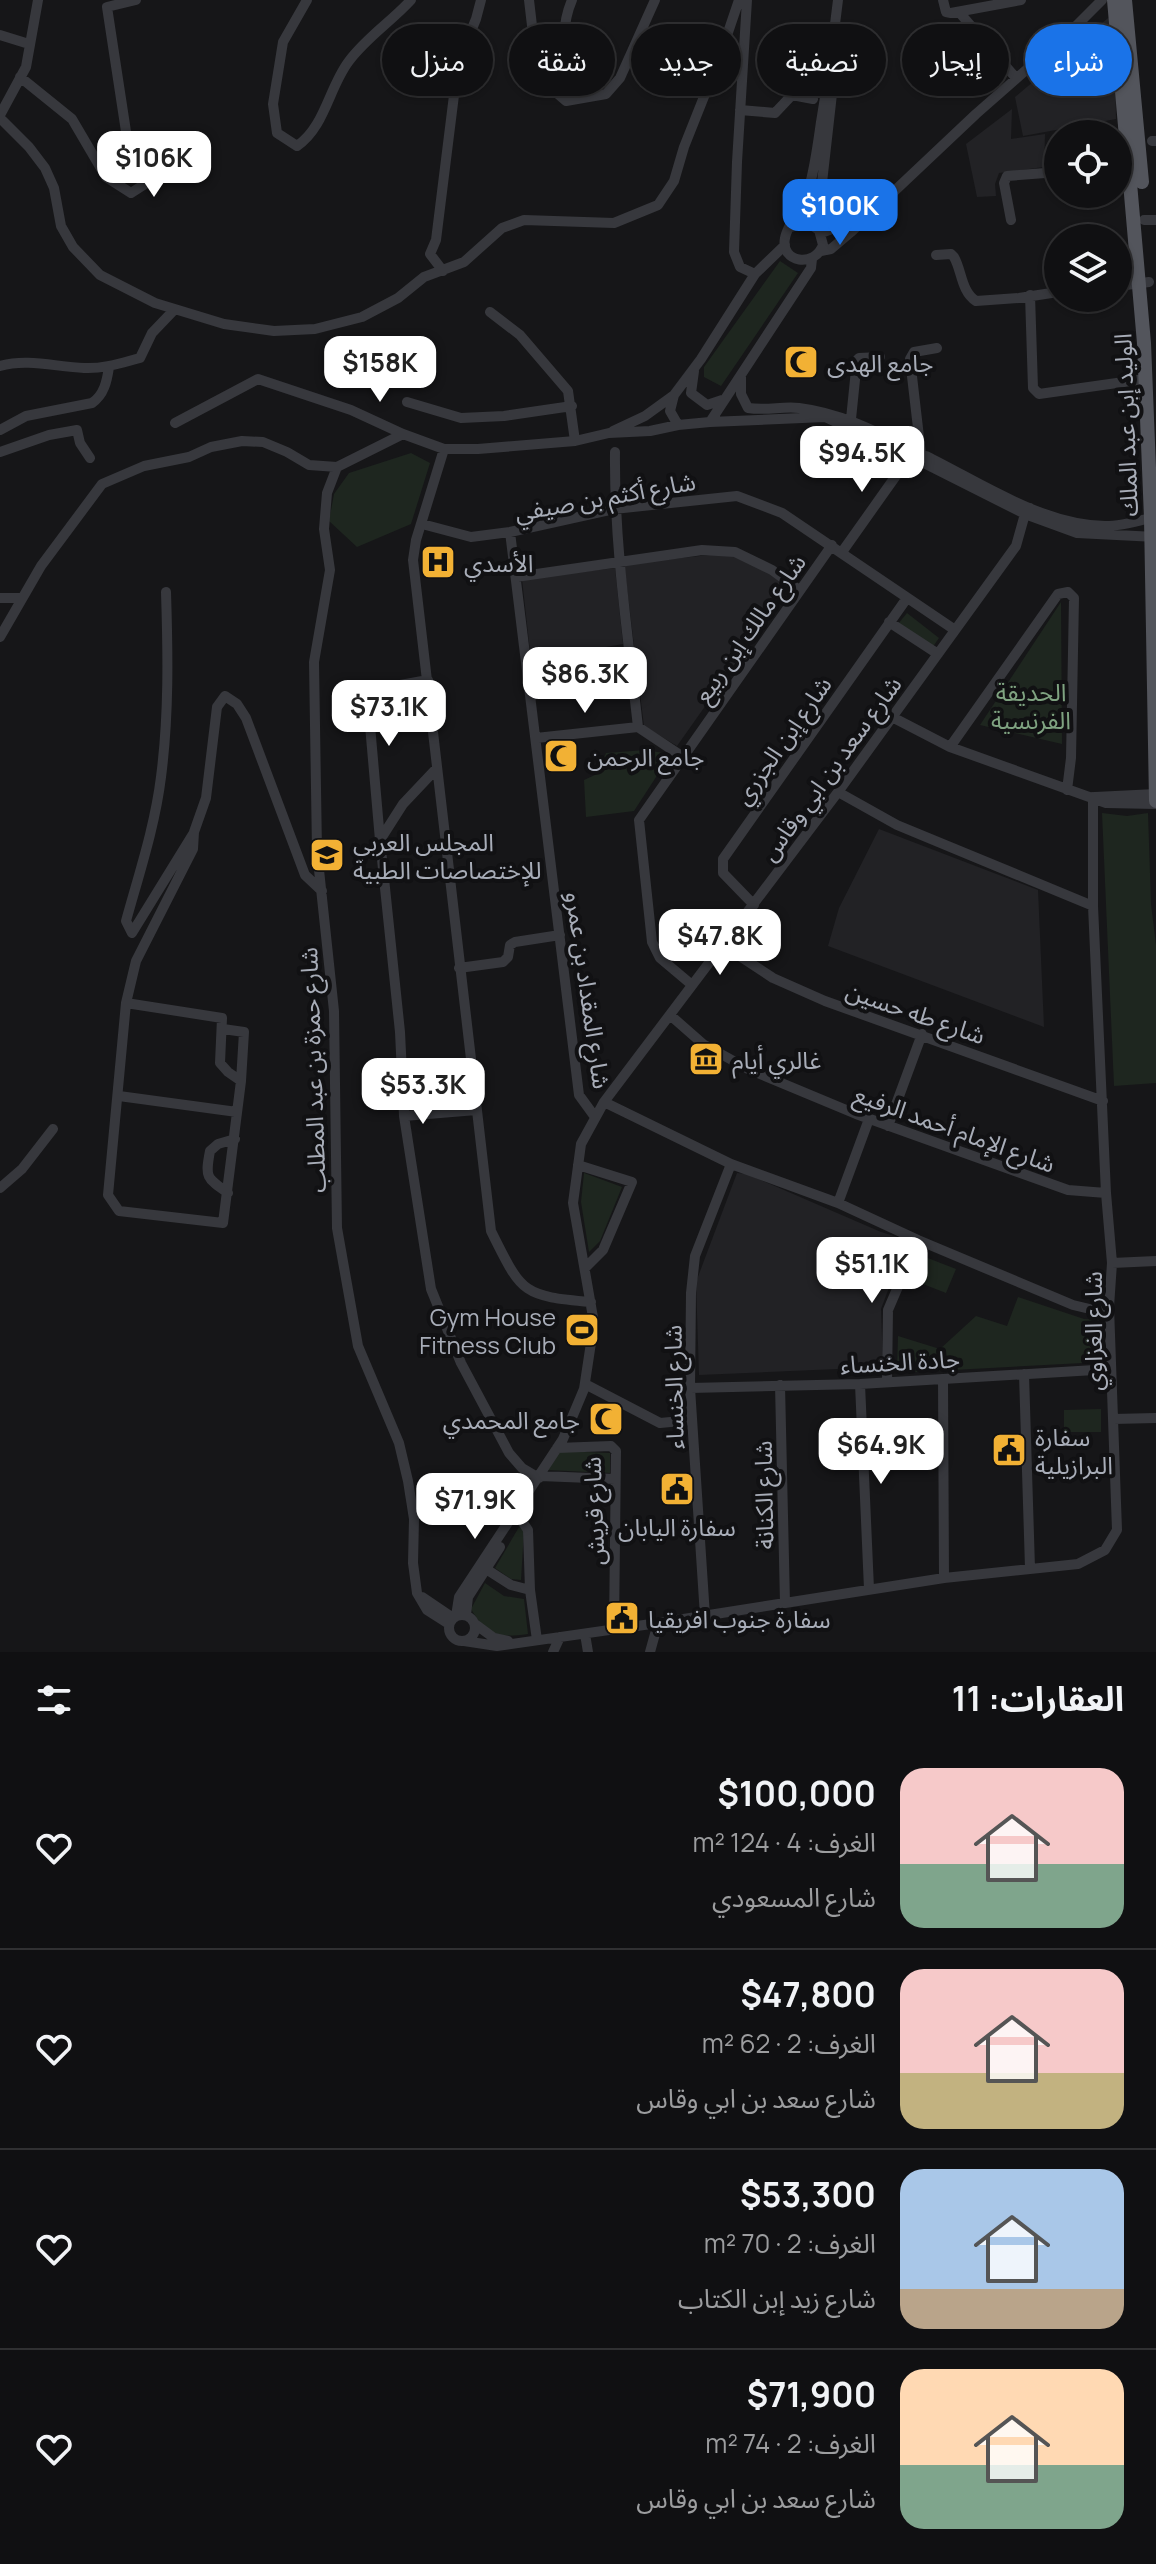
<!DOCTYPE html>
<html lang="ar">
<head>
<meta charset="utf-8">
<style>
	:root { --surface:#101012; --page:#1e1e20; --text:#f1f3f6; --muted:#9c9d9f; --line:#303032; --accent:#1a73e8 }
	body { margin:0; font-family:Manrope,"Noto Sans Arabic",sans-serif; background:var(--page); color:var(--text); direction:rtl; height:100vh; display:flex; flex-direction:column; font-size:30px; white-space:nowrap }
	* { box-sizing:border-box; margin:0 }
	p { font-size:26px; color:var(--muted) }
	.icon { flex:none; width:44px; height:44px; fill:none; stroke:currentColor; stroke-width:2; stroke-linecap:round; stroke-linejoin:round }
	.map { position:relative; height:1652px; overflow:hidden; direction:ltr }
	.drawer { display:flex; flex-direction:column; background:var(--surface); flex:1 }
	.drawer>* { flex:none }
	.guide { position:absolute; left:24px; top:24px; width:1108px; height:72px; direction:rtl; display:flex; gap:16px }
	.fabs { position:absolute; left:1044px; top:120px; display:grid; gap:16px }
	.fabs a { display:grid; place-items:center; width:88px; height:88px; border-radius:50%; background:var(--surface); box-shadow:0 2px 6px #0004,0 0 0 2px var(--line); font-size:40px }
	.price { position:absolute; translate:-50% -68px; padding:0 18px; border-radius:16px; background:#fff; color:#222; font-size:26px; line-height:52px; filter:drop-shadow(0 2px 4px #0008) }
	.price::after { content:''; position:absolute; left:50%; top:48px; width:24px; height:18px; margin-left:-12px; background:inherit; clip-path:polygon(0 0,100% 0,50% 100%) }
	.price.on { background:var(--accent); color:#fff }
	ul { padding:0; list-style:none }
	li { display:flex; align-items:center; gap:24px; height:200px; padding:0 32px }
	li+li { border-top:2px solid var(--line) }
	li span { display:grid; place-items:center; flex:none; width:224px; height:160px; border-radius:24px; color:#555 }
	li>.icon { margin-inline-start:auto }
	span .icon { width:96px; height:96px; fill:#fffc; stroke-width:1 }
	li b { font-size:34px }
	h2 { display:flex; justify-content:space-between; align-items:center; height:96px; padding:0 32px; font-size:34px }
	.chip { padding:0 28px; border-radius:36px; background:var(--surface); box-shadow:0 2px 6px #0004,0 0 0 2px var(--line); font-size:28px; line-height:72px }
	.chip.on { background:var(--accent); color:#fff }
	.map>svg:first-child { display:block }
</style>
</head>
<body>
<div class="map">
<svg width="1156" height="1652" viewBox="0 0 1156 1652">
	<rect width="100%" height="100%" fill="#161618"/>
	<!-- built -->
	<path fill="#222225" d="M1114 13 1116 119 1023 136 1015 97Z
		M1012 109 1011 139 1045 134 1044 167 999 173 995 184 996 196 977 197 966 144Z
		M719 554 746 557 790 586 677 746 644 726 624 564Z
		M615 568 623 644 531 660 522 579Z
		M879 829 1038 890 1044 1027 828 946 839 908Z
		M737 1173 747 1174 881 1232 907 1240 881 1309 883 1367 699 1375 696 1282Z"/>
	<!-- green -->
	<path fill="#1e261f" d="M780 261 798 273 721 386 704 377V367Z
		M411 453 430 463 411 524 357 547 329 521 334 494 349 473Z
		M1061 602 1062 744 980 725Z
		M907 613 939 638 932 648 898 624Z
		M645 750 671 754 634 811 586 817 584 780 597 774 606 753Z
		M1102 813 1127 816 1148 813 1151 904 1156 945V1083L1114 1086Z
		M584 1173 622 1187 600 1241 589 1252 581 1202Z
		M920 1255 956 1269 946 1293 910 1279Z
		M1018 1297 1084 1319 1099 1320 1102 1362 897 1373 898 1336 940 1349 976 1316 1007 1326Z
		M1101 1409V1432H1064V1410Z
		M559 1451 610 1453V1473L546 1470Z
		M519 1527 524 1530 521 1580 511 1579 495 1568Z
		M485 1583 504 1596 524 1599 528 1634C497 1638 487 1636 471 1609Z"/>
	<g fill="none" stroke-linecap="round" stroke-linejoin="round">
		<!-- minor -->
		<path stroke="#37383d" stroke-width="10" d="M307 0 283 42 273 104 277 133 297 146C325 127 329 87 349 61 367 37 392 21 411 0
			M529 0 538 77 566 101 606 94 620 78 655 0
			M747 0 737 162 734 252 740 267 755 274
			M943 0 946 12 951 13 1021 0
			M959 12 1016 78
			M0 35 29 44
			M20 77 72 119 106 177 131 193 145 184 127 138 107 7 136 0
			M566 101C566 67 558 32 572 0
			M740 110 775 113 792 95 813 99
			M0 115 26 67 38 0
			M0 118 29 147 45 168 54 188 61 226 73 247 100 275 155 303 224 324 274 331 315 329 362 317 398 298 424 277 464 262 502 228 524 220 614 223 658 205 674 181 684 147 719 59 739 0
			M1152 141H1156
			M1011 220 1004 183 1007 176 1058 172
			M1144 220H1156
			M791 227 807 222 819 230 823 245C815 268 780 263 785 238 787 225 804 203 809 188 815 167 818 143 821 122 828 81 833 41 838 0
			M817 227 832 94
			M821 233 859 219
			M821 251 831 249 851 232 976 114 1075 27 1102 0
			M936 255 951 254 954 257C962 271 961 291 976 301L1019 298 1058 292
			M443 271 430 254 436 240 458 63 476 19 481 0
			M1118 286 1149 282
			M1030 295 1033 388 1039 394 1145 379
			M490 312 520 335 568 391 575 441
			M0 366C27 358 56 367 84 368 104 369 121 363 140 358L152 333 174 310
			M694 371 691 393 707 405 722 400
			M741 375V394L748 408C767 411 782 406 799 408 840 413 875 431 911 449
			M674 395 670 411 678 425
			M407 402 461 418 504 416 572 406
			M851 419 857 360 859 358 880 357
			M710 422 811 268 812 259
			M175 423 258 379 351 410 403 434 444 449H478L575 441 609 433 650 431 678 425 710 422 825 417 910 456 1025 514 1077 533 1156 537
			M0 430 26 416 92 403C104 395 107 381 109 367
			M613 431 645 416 674 395 701 359 755 274 785 245
			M403 434 337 467 327 493 324 529 330 570 314 662 317 851 334 1011 337 1228 358 1346 399 1443 408 1481 414 1519 413 1563 417 1593 427 1610 449 1624
			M444 449 416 540 413 560 491 1231C522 1293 521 1296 591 1302
			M0 452 49 435 77 430 80 443 90 458
			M615 452C614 545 628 635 638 727
			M921 454 910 359 914 352 937 348
			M926 456C981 483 1042 525 1105 526 1122 526 1138 521 1154 517
			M422 524 471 537 510 532 614 509 737 496 782 513 955 630
			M510 532 579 1095 595 1117
			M842 552 910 456
			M516 577 702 550 735 552 772 570 799 590
			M166 592C168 654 169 715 161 777 155 826 139 874 126 921L132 933 193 834
			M0 598H21
			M889 622 938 654
			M0 637 41 566 102 484 144 466 189 457 211 447 242 441 263 442 287 452 309 465 337 467
			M892 717 950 747 1106 803 1156 804
			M536 738 638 727 683 757
			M950 747 1058 594 1068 592 1074 598 1071 758 1067 790
			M437 768 403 804 380 840 400 1032 404 1116 431 1289 461 1363 509 1453 522 1468 539 1478
			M838 792 897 825 1093 906
			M1095 797 1156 794
			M380 840 367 691 428 680
			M754 905 723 873V859L907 598
			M723 945 773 978 825 1001 1103 1101
			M459 968 503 962 508 957 510 945 515 942 560 935
			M692 985 660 958 652 942 639 820 832 545
			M126 1003 222 1018 220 1063 228 1072 241 1081
			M670 1015 703 1044 748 1069 856 1114 1068 1190 1106 1193
			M223 1029 244 1032 241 1081 223 1223 119 1211 108 1195 126 1003 136 961 193 849 194 832 206 798 217 707 225 696 237 704 246 718 305 875 322 891
			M119 1096 237 1112
			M604 1102 731 1164 838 1203 918 1240 1073 1305 1094 1310 1109 1307
			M404 1116 476 1110
			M888 1126 922 1034
			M578 1165 632 1182 603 1250 585 1268
			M0 1188 22 1169 53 1129
			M228 1193C206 1178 205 1177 210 1151L218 1144 235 1139
			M838 1203 869 1119
			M1112 1263 1156 1261
			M1024 1374 1030 1568
			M943 1379 944 1578
			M887 1382 888 1310 918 1240
			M585 1384 660 1423 692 1420
			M860 1384 869 1589
			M780 1385 785 1603
			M690 1388 860 1384 1111 1369
			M1113 1419 1156 1418
			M557 1448 611 1446 616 1451 614 1629
			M540 1476 615 1479
			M519 1517 528 1530 530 1590 537 1640
			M486 1569 511 1585 530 1590
			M422 1597 453 1618
			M449 1628a13 13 0 1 1 26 0a13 13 0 1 1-26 0Z
			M466 1615 468 1597 500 1547
			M456 1616 459 1597 563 1439 584 1389 594 1323 573 1203 581 1144 604 1102 838 792 1016 546 1025 514 1030 508
			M705 1616 690 1388 691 1293 695 1256 731 1164
			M475 1624 494 1638 508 1641
			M585 1634 588 1652
			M464 1641 497 1646 658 1623 944 1578 1078 1564 1105 1550 1117 1530 1109 1307 1112 1263 1106 1193 1093 906V797
			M553 1652 560 1637
			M650 1652 658 1623"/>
		<!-- major -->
		<path stroke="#53555c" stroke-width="14" d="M1114 0 1144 343 1151 518 1156 801
			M1125 0 1142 182"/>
	</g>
	<!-- icons -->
	<defs>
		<g id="mosque-square" transform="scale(1.8)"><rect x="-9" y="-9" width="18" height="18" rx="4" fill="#f2b134" stroke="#111113"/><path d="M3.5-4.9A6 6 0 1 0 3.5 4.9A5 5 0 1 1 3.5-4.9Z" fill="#111"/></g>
		<g id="hospital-square" transform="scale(1.8)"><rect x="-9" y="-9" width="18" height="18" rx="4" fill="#f2b134" stroke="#111113"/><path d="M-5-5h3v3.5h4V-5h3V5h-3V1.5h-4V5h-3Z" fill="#111"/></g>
		<g id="university-square" transform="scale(1.8)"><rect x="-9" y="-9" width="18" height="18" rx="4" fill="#f2b134" stroke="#111113"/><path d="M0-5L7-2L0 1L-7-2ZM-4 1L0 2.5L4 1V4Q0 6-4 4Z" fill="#111"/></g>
		<g id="museum-square" transform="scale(1.8)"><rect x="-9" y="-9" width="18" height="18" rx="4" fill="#f2b134" stroke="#111113"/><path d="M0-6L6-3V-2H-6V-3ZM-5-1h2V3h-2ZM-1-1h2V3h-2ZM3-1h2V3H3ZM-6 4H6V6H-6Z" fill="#111"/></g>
		<g id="stadium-square" transform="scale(1.8)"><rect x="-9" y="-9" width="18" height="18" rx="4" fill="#f2b134" stroke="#111113"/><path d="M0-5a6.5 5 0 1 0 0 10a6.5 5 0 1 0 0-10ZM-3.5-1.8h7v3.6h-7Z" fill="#111"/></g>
		<g id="civic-square" transform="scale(1.8)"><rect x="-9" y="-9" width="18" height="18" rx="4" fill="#f2b134" stroke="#111113"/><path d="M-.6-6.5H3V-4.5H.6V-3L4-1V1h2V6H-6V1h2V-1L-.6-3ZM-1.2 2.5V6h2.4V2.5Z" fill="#111"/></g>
	</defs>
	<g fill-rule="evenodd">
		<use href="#mosque-square" x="801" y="362"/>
		<use href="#hospital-square" x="438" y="562"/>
		<use href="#mosque-square" x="561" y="756"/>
		<use href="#university-square" x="327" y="855"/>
		<use href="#museum-square" x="706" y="1059"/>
		<use href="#stadium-square" x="582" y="1330"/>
		<use href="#mosque-square" x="606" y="1419"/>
		<use href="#civic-square" x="1009" y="1450"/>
		<use href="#civic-square" x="677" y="1489"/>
		<use href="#civic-square" x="622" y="1618"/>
	</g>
	<g text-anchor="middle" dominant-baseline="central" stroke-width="8" stroke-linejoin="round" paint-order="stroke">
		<!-- poi labels -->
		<g font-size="24" fill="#a8adb8" stroke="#111113" text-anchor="start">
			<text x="827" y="362">جامع الهدى</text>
			<text x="464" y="562">الأسدي</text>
			<text x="587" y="756">جامع الرحمن</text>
			<text x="353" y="841">المجلس العربي<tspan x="353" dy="28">للإختصاصات الطبية</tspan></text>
			<text x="732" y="1059">غالري أيام</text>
			<text x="556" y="1316" text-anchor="end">Gym House<tspan x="556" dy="28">Fitness Club</tspan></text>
			<text x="580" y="1419" text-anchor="end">جامع المحمدي</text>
			<text x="1035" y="1436">سفارة<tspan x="1035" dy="28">البرازيلية</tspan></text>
			<text x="677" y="1526" text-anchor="middle">سفارة اليابان</text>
			<text x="648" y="1618">سفارة جنوب افريقيا</text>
		</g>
		<!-- street labels -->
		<g font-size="24" fill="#a8adb8" stroke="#111113">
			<text transform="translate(1125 425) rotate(-92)">الوليد إبن عبد الملك</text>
			<text transform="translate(605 496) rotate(-10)">شارع أكثم بن صيفي</text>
			<text transform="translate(749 628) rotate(-55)">شارع مالك إبن ربيع</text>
			<text transform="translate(782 740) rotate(-55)">شارع إبن الجزري</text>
			<text transform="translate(830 768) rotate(-54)">شارع سعد بن ابي وقاس</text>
			<text transform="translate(589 990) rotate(82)">شارع المقداد بن عمرو</text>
			<text transform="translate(916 1012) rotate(19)">شارع طه حسين</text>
			<text transform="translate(312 1070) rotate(-92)">شارع حمزة بن عبد المطلب</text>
			<text transform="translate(955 1128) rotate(20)">شارع الإمام أحمد الرفيع</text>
			<text transform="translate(1092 1331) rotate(-90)">شارع الغزاوي</text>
			<text transform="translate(900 1361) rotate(-3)">جادة الخنساء</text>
			<text transform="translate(673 1387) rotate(-91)">شارع الخنساء</text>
			<text transform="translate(763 1495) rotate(-91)">شارع الكنانة</text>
			<text transform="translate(593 1511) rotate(-92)">شارع قريش</text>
		</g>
		<!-- park labels -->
		<g font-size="24" fill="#7fa381" stroke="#111113">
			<text x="1031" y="691">الحديقة<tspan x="1031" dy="28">الفرنسية</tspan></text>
		</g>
	</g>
</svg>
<div class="fabs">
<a><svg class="icon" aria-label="locate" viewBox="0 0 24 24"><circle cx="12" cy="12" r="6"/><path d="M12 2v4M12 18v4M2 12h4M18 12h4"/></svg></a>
<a><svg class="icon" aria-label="layers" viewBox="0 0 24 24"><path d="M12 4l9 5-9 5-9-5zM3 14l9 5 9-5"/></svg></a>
</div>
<b class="price" style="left:154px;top:199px">$106K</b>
<b class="price on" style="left:840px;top:247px">$100K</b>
<b class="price" style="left:380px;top:404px">$158K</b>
<b class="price" style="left:862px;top:494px">$94.5K</b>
<b class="price" style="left:585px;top:715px">$86.3K</b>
<b class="price" style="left:389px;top:748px">$73.1K</b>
<b class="price" style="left:720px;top:977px">$47.8K</b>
<b class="price" style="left:423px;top:1126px">$53.3K</b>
<b class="price" style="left:872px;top:1305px">$51.1K</b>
<b class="price" style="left:881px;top:1486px">$64.9K</b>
<b class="price" style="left:475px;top:1541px">$71.9K</b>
<div class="guide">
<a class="chip on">شراء</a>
<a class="chip">إيجار</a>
<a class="chip">تصفية</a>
<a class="chip">جديد</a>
<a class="chip">شقة</a>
<a class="chip">منزل</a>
</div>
</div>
<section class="drawer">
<h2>العقارات: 11<svg class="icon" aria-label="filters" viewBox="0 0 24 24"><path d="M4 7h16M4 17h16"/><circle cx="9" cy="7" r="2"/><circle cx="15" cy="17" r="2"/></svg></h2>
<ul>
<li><span style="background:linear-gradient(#f6c9c9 60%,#7fa58c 0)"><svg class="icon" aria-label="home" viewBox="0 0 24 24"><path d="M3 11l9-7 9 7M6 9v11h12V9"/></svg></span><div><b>$100,000</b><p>الغرف: 4 · 124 m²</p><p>شارع المسعودي</p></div><svg class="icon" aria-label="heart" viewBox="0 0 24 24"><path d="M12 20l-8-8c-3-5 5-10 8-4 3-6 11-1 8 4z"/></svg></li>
<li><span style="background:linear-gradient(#f6c9c9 65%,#c2b280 0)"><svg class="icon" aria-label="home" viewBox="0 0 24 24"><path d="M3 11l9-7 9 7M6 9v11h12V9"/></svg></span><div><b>$47,800</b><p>الغرف: 2 · 62 m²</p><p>شارع سعد بن ابي وقاس</p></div><svg class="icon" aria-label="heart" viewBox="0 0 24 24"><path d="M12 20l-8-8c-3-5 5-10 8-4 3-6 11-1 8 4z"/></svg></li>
<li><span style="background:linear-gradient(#a9c7e8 75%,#b9a48a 0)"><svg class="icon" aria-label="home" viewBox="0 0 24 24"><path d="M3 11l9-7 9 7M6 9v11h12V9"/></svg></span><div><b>$53,300</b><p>الغرف: 2 · 70 m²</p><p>شارع زيد إبن الكتاب</p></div><svg class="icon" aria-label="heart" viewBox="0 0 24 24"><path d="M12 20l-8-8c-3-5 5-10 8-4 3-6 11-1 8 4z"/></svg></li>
<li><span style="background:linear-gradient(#ffd9b3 60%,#7fa58c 0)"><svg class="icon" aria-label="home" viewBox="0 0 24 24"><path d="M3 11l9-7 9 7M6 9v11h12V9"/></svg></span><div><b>$71,900</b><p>الغرف: 2 · 74 m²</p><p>شارع سعد بن ابي وقاس</p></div><svg class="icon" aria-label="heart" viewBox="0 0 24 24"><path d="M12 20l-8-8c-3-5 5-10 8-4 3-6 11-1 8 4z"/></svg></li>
</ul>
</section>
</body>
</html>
